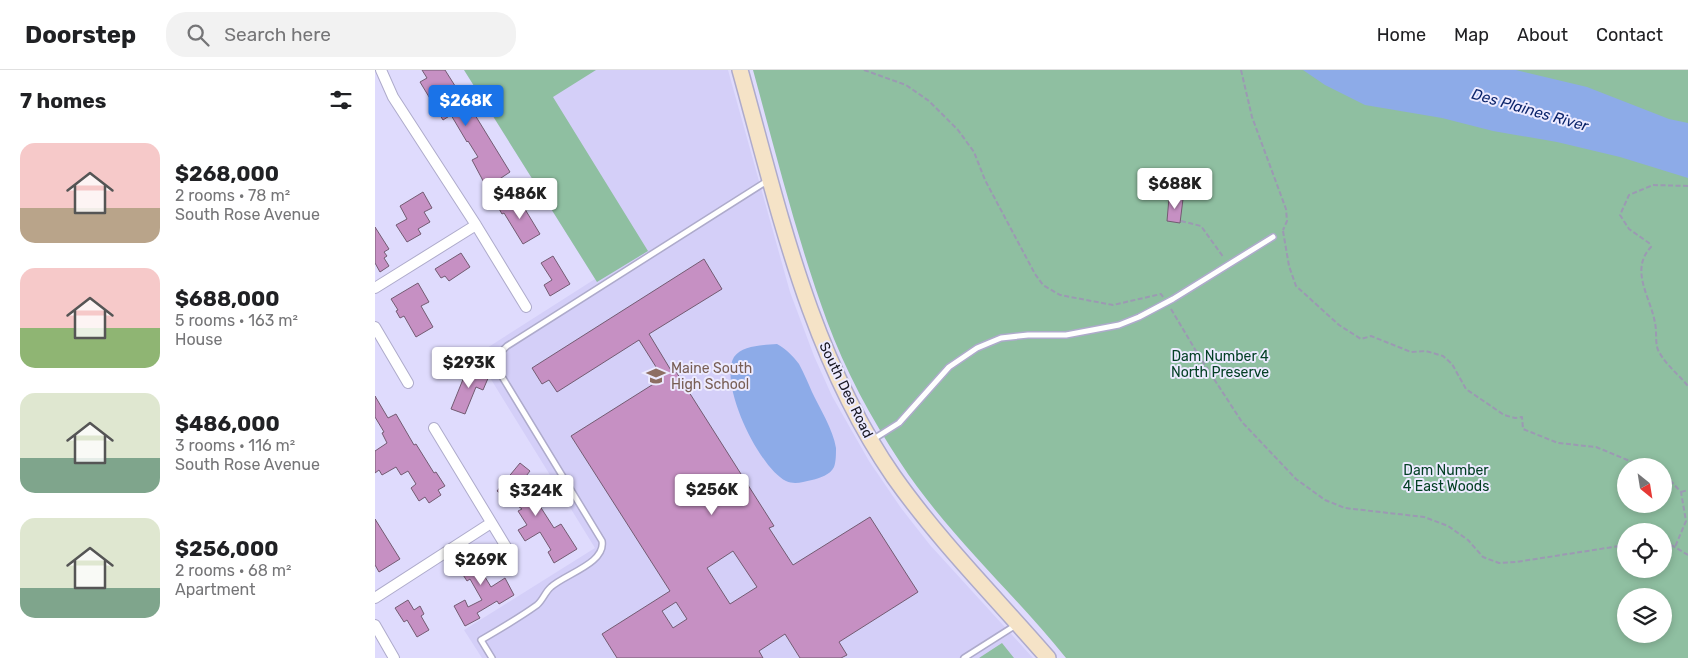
<!DOCTYPE html>
<html lang="en">
<head>
<meta charset="utf-8">
<style>
	:root { --surface:#fff; --page:#f2f2f2; --text:#202124; --muted:#757577; --line:#e0e0e0; --accent:#1a73e8 }
	body { margin:0; font-family:Rubik,sans-serif; background:var(--page); color:var(--text); height:100vh; display:flex; flex-direction:column; font-size:19px; white-space:nowrap }
	* { box-sizing:border-box; margin:0 }
	p { font-size:16px; color:var(--muted) }
	.icon { flex:none; width:28px; height:28px; fill:none; stroke:currentColor; stroke-width:2; stroke-linecap:round; stroke-linejoin:round }
	.map { position:relative; flex:1; overflow:hidden }
	.side { display:flex; flex-direction:column; background:var(--surface); width:375px }
	.side>* { flex:none }
	.needle { width:32px; rotate:150deg }
	.controls { position:absolute; left:1242px; top:388px; display:grid; gap:10px }
	.controls a { display:grid; place-items:center; width:55px; height:55px; border-radius:50%; background:var(--surface); box-shadow:0 2px 8px #0003; font-size:25px }
	.price { position:absolute; translate:-50% -42px; padding:0 11px; border-radius:5px; background:#fff; color:#222; font-size:16px; line-height:32px; filter:drop-shadow(0 1px 2px #0008) }
	.price::after { content:''; position:absolute; left:50%; top:30px; width:15px; height:11px; margin-left:-8px; background:inherit; clip-path:polygon(0 0,100% 0,50% 100%) }
	.price.on { background:var(--accent); color:#fff }
	ul { padding:0; list-style:none }
	li { display:flex; align-items:center; gap:15px; height:125px; padding:0 20px }
	li span { display:grid; place-items:center; flex:none; width:140px; height:100px; border-radius:15px; color:#555 }
	li>.icon { margin-inline-start:auto }
	span .icon { width:60px; height:60px; fill:#fffc; stroke-width:1 }
	li b { font-size:21px }
	h2 { display:flex; justify-content:space-between; align-items:center; height:60px; padding:0 20px; font-size:21px }
	header { display:flex; align-items:center; gap:30px; box-sizing:border-box; height:70px; padding:0 25px; background:var(--surface); border-bottom:1px solid var(--line) }
	header strong { font-size:24px }
	nav { display:flex; gap:28px; margin-inline-start:auto; font-size:18px }
	.search { width:350px; height:45px; background:var(--page); display:flex; align-items:center; gap:12px; box-sizing:border-box; padding:0 18px; border-radius:20px; color:var(--muted); font-size:19px }
	main { display:flex; flex:1; min-height:0 }
	.map>svg:first-child { display:block }
</style>
</head>
<body>
<header>
<strong>Doorstep</strong>
<div class="search"><svg class="icon" aria-label="search" viewBox="0 0 24 24"><circle cx="10" cy="10" r="6"/><path d="M15 15l6 6"/></svg>Search here</div>
<nav><a>Home</a><a>Map</a><a>About</a><a>Contact</a></nav>
</header>
<main>
<section class="side">
<h2>7 homes<svg class="icon" aria-label="filters" viewBox="0 0 24 24"><path d="M4 7h16M4 17h16"/><circle cx="9" cy="7" r="2"/><circle cx="15" cy="17" r="2"/></svg></h2>
<ul>
<li><span style="background:linear-gradient(#f6c9c9 65%,#b9a48a 0)"><svg class="icon" aria-label="home" viewBox="0 0 24 24"><path d="M3 11l9-7 9 7M6 9v11h12V9"/></svg></span><div><b>$268,000</b><p>2 rooms · 78 m²</p><p>South Rose Avenue</p></div></li>
<li><span style="background:linear-gradient(#f6c9c9 60%,#8fb573 0)"><svg class="icon" aria-label="home" viewBox="0 0 24 24"><path d="M3 11l9-7 9 7M6 9v11h12V9"/></svg></span><div><b>$688,000</b><p>5 rooms · 163 m²</p><p>House</p></div></li>
<li><span style="background:linear-gradient(#dfe7d0 65%,#7fa58c 0)"><svg class="icon" aria-label="home" viewBox="0 0 24 24"><path d="M3 11l9-7 9 7M6 9v11h12V9"/></svg></span><div><b>$486,000</b><p>3 rooms · 116 m²</p><p>South Rose Avenue</p></div></li>
<li><span style="background:linear-gradient(#dfe7d0 70%,#7fa58c 0)"><svg class="icon" aria-label="home" viewBox="0 0 24 24"><path d="M3 11l9-7 9 7M6 9v11h12V9"/></svg></span><div><b>$256,000</b><p>2 rooms · 68 m²</p><p>Apartment</p></div></li>
</ul>
</section>
<div class="map">
<svg width="1313" height="588" viewBox="0 0 1313 588">
	<rect width="100%" height="100%" fill="#dfdbfd"/>
	<!-- built -->
	<path fill="#d4cff8" d="M89 0H353L415 222 439 286 457 326 494 391 526 438 555 475 658 588H107L89 560 220 478 101 285 220 209Z"/>
	<!-- green -->
	<path fill="#8fbfa1" fill-rule="evenodd" d="M89 0H221L178 27 273 181 222 212Z
		M378 0H1313V588H691C637 521 572 464 525 392 496 348 470 300 452 251 422 169 401 84 378 0ZM1251 396H1289V434H1251ZM1251 461H1289V499H1251ZM1251 526H1289V564H1251Z
		M627 573 639 588H604Z"/>
	<!-- water -->
	<path fill="#8dabe8" d="M928 0H1141L1212 17 1294 49 1313 53V108L1245 87 1182 72 1118 61 1067 48 990 35 950 15Z
		M402 274C410 278 418 286 424 294 429 303 433 313 437 322 445 339 458 359 461 378 461 384 461 392 459 397 455 405 445 408 437 410 427 412 420 415 411 411 385 399 343 314 359 287 367 275 389 275 402 274Z"/>
	<!-- building -->
	<path fill="#c690c3" stroke="#735b72" fill-rule="evenodd" d="M47 0H70L82 19 80 21 96 47 100 45 135 102 123 110 126 115 114 122 97 90 103 87 93 71 92 72 76 45 68 50 45 12 52 8Z
		M48 122 57 138 49 142 55 152 43 159 46 164 32 172 21 155 32 149 25 136Z
		M142 126 165 164 148 174 129 143 127 144 123 137Z
		M794 128 808 129 805 153 792 151Z
		M0 157 14 179 9 182 12 186 9 188 14 196 5 202 0 193Z
		M86 183 95 197 74 211 70 206 66 208 60 199Z
		M178 186 195 214 175 226 169 215 177 210 166 193Z
		M329 189 347 219 274 264 297 302 300 300 399 456 394 458 418 495 495 447 543 522 464 572 472 585 466 588H425L410 564 384 581 388 588H242L227 564 295 521 196 366 288 308 264 270 182 322 174 310 167 314 157 298ZM358 481 382 517 355 534 332 498ZM301 532 312 549 298 558 287 541Z
		M43 213 54 232 46 236 58 257 41 267 29 246 25 248 21 241 23 240 16 229Z
		M93 297 114 306 108 320 101 317 90 344 76 339Z
		M0 326 13 348 21 344 39 375 41 374 59 403 61 402 70 416 63 420 66 425 54 433 50 427 44 431 36 418 41 414 33 401 26 405 21 397 7 405 4 400 0 403V381L12 373 7 363 9 362 0 347Z
		M145 393 155 401 141 419 158 432 161 430 179 458 186 454 202 479 179 493 173 482 176 480 165 462 150 471 143 460 152 455 143 441 147 439 122 421Z
		M0 449 25 489 4 502 0 495Z
		M114 478 123 492 107 502 116 517 130 508 139 525 124 534 122 531 102 543 105 548 90 556 79 536 90 530 93 537 107 530 95 509 92 511 81 494 95 486 97 489Z
		M33 530 39 540 45 536 49 544 46 546 54 560 42 567 32 550 29 552 20 538Z"/>
	<g fill="none" stroke-linecap="round" stroke-linejoin="round">
		<!-- lane casing -->
		<g stroke="#aeabcb" stroke-width="8">
			<path id="lane" d="M497 370 524 353 574 297 602 278 626 268 653 265H691L744 255 764 247 798 229 898 167
				M117 588 106 570C125 559 144 548 162 535 168 530 170 522 176 517 190 504 231 493 227 471L126 305C119 292 122 285 132 276L392 111
				M589 588 641 555"/>
		</g>
		<!-- street casing -->
		<g stroke="#aeabcb" stroke-width="12">
			<path id="street" d="M6 0 18 27 101 155 151 237
				M0 218 101 155
				M0 257 33 313
				M59 358 133 480
				M0 528 116 453
				M0 555 19 588"/>
		</g>
		<!-- secondary casing -->
		<g stroke="#aeabcb" stroke-width="18">
			<path id="secondary" d="M365 0C404 140 435 286 519 407 565 472 621 528 673 588"/>
		</g>
		<!-- path -->
		<path stroke="#9c99b3" stroke-width="2" stroke-dasharray="5 2.5" stroke-linecap="butt" d="M489 0 531 15 554 31 583 60 599 82 610 110 660 204 668 215 685 225 738 235 786 224 788 227
			M866 0 877 47 911 139 912 151 908 160
			M1313 116 1278 115 1254 125 1245 145 1254 159 1274 173 1276 177C1254 200 1276 228 1280 253 1282 262 1280 272 1283 280 1290 294 1303 304 1313 316
			M806 151 826 156 849 188
			M908 161 914 196 921 216 964 255 986 269 996 266 1036 282 1051 281 1068 286 1077 294 1091 319 1129 345 1140 348 1147 347 1148 359 1183 373 1221 377 1267 396
			M796 239 824 286 867 352 921 409 950 430 970 438 1049 447 1073 456 1093 470 1108 487 1124 493 1141 492 1251 475
			M1289 406 1293 408 1306 422 1311 451 1300 477
			M1306 422 1313 420
			M1289 473H1293L1313 485"/>
		<!-- lane -->
		<use href="#lane" stroke="#fff" stroke-width="5"/>
		<!-- street -->
		<use href="#street" stroke="#fff" stroke-width="10"/>
		<!-- secondary -->
		<use href="#secondary" stroke="#f5e3c7" stroke-width="15"/>
	</g>
	<!-- icons -->
	<defs>
		<g id="school-bare" transform="scale(1.5)"><path d="M0-5L7-2L0 1L-7-2ZM-4 1L0 2.5L4 1V4Q0 6-4 4Z" fill="#8d6e63" stroke="#eceaff" stroke-width="2.5" paint-order="stroke"/></g>
	</defs>
	<g fill-rule="evenodd">
		<use href="#school-bare" x="281" y="306"/>
	</g>
	<g text-anchor="middle" dominant-baseline="central" stroke-width="4" stroke-linejoin="round" paint-order="stroke">
		<!-- park labels -->
		<g font-size="14" fill="#044025" stroke="#eceaff">
			<text x="845" y="286">Dam Number 4<tspan x="845" dy="16">North Preserve</tspan></text>
			<text x="1071" y="400">Dam Number<tspan x="1071" dy="16">4 East Woods</tspan></text>
		</g>
		<!-- education labels -->
		<g font-size="14" fill="#785e54" stroke="#eceaff" text-anchor="start">
			<text x="296" y="298">Maine South<tspan x="296" dy="16">High School</tspan></text>
		</g>
		<!-- street labels -->
		<g font-size="14" fill="#181722" stroke="#eceaff">
			<text transform="translate(471 320) rotate(64)">South Dee Road</text>
		</g>
		<!-- water labels -->
		<g font-size="15" font-style="italic" fill="#0c256b" stroke="#eceaff">
			<text transform="translate(1155 40) rotate(16)">Des Plaines River</text>
		</g>
	</g>
</svg>
<div class="controls">
<a><svg class="needle" viewBox="-14 -14 28 28"><path d="M0-13l5 13h-10z" fill="#e53935"/><path d="M0 13l5-13h-10z" fill="#757577"/></svg></a>
<a><svg class="icon" aria-label="locate" viewBox="0 0 24 24"><circle cx="12" cy="12" r="6"/><path d="M12 2v4M12 18v4M2 12h4M18 12h4"/></svg></a>
<a><svg class="icon" aria-label="layers" viewBox="0 0 24 24"><path d="M12 4l9 5-9 5-9-5zM3 14l9 5 9-5"/></svg></a>
</div>
<b class="price on" style="left:91px;top:57px">$268K</b>
<b class="price" style="left:800px;top:140px">$688K</b>
<b class="price" style="left:145px;top:150px">$486K</b>
<b class="price" style="left:94px;top:319px">$293K</b>
<b class="price" style="left:337px;top:446px">$256K</b>
<b class="price" style="left:161px;top:447px">$324K</b>
<b class="price" style="left:106px;top:516px">$269K</b>
</div>
</main>
</body>
</html>
